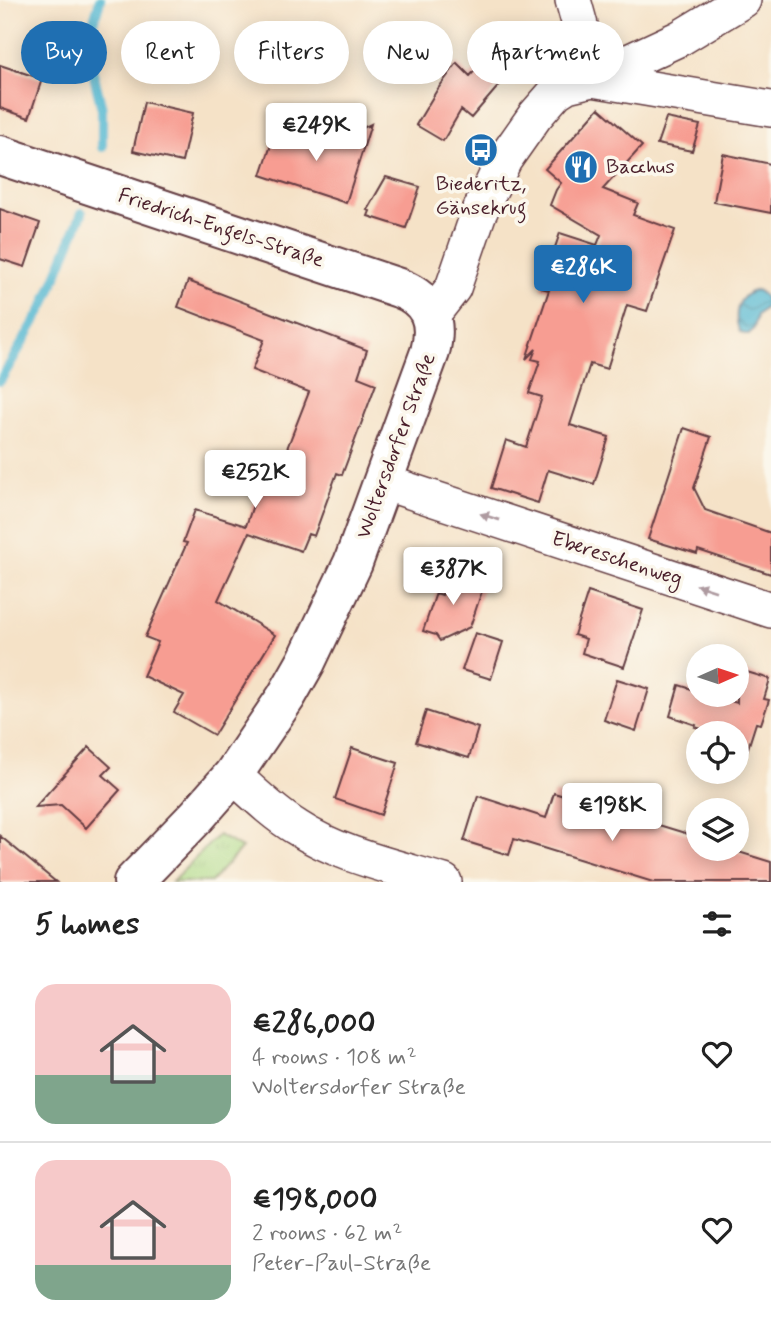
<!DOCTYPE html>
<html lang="en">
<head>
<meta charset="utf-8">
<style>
	:root { --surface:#fff; --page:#f2f2f2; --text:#222; --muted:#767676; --line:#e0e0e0; --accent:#1f6fb2 }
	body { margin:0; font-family:Mynerve,sans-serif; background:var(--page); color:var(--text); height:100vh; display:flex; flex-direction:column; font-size:26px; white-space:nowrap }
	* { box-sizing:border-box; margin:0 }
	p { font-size:23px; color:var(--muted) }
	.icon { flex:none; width:38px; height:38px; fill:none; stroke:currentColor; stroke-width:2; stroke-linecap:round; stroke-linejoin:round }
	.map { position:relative; height:882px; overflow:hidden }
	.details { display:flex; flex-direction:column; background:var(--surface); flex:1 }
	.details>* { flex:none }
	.guide { position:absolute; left:21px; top:21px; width:730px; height:63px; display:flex; gap:14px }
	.needle { width:46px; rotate:87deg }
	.controls { position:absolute; left:686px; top:644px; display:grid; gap:14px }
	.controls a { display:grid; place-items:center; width:63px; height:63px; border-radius:50%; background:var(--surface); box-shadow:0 4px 18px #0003; font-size:35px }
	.price { position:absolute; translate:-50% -60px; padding:0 16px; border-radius:7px; background:#fff; color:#222; font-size:23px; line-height:46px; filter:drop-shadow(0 2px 4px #0008) }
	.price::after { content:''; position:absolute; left:50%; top:42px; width:21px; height:16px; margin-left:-10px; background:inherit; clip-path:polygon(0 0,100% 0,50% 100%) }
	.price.current { background:var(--accent); color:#fff }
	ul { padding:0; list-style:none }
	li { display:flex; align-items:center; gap:21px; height:175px; padding:0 35px }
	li+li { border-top:2px solid var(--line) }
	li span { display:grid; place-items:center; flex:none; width:196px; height:140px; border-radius:21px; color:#555 }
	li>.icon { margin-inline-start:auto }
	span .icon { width:84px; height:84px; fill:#fffc; stroke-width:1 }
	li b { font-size:30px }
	h2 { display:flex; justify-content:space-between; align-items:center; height:84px; padding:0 35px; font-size:30px }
	.tag { padding:0 24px; border-radius:32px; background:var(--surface); box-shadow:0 4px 18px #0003; font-size:24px; line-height:63px }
	.tag.current { background:var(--accent); color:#fff }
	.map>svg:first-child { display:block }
</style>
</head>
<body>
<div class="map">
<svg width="771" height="882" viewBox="0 0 771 882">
	<defs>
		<pattern id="grass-tufts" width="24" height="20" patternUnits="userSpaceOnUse" patternTransform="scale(1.75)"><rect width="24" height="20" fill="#aeda86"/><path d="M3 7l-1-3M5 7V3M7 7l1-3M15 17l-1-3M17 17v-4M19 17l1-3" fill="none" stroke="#97bb74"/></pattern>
		<pattern id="water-waves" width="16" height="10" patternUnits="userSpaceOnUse" patternTransform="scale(1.75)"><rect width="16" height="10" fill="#52b7d1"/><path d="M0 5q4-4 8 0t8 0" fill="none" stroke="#4694aa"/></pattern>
	</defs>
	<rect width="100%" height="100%" fill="#fbf7ec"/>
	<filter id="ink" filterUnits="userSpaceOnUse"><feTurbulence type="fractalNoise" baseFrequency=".0143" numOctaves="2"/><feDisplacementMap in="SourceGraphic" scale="14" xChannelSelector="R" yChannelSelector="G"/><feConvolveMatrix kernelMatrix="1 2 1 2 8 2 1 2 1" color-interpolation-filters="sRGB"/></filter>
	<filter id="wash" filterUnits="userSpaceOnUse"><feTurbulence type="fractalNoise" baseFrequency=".00686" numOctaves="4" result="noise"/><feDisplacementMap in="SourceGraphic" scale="28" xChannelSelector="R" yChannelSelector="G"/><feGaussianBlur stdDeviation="1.57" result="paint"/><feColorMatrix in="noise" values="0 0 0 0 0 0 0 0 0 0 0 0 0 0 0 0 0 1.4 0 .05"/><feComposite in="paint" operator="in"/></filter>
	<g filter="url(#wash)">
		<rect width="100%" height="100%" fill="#f5e2c7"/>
		<!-- grass -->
		<path fill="url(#grass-tufts)" stroke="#7c7c58" stroke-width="2" d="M218 835 242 848 211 882H172Z"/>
		<!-- water -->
		<path fill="url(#water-waves)" stroke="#4e6b7e" stroke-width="2" d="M756 290C764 294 766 297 767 306L757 315 754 328 749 334H744L739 331C734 314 736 296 756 290Z"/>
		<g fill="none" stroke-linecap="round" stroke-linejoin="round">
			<!-- stream -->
			<path stroke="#52b7d1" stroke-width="10" d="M100 0 95 17 87 36 88 52 102 109V147
				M0 381 44 306 82 213"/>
		</g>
		<g id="blocks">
			<!-- building -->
			<path fill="#f79d92" d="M511 30 532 47 471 118 461 110 443 141 416 125 437 90 457 63 470 76Z
				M0 65 42 79 29 118 0 108Z
				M144 102 193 113 182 162 133 151Z
				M599 108 642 146 603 189 638 203 633 215 675 230 647 311 627 305 607 369 590 364 570 425 609 437 594 484 548 470 538 503 491 488 506 440 526 447 542 397 529 393 540 361 532 359 536 349 526 359 549 290 541 288 560 233 597 245 601 235 550 205 556 190 561 183 545 169Z
				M666 118 700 125 692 151 657 144Z
				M371 124 346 203 261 175 276 130 326 146Z
				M723 154 771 164V213L714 202Z
				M386 177 420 187 406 228 368 216 370 211 367 210Z
				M0 209 40 223 25 267 0 259Z
				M188 281 367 350 358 377 376 384 342 475 337 473 314 536 308 534 301 551 249 533 218 600 275 635 214 735 174 712 184 695 143 676 158 642 145 637 187 543 183 542 195 510 246 526 260 484 269 487 274 473 277 474 309 392 252 370 264 340 178 307Z
				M684 428 711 437 694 488 705 510 771 533V574L698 550 697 554 648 539Z
				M451 570 483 588 470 627 440 641 436 635 423 631 436 593 442 595Z
				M588 592 643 610 624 667 582 653 586 639 574 635Z
				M475 633 503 642 491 679 462 670Z
				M737 669 770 679 764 699 769 700 761 724 756 723 742 767 737 766V733H715L695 727 696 725 670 716 679 685 698 691V695H710L737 703Z
				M617 679 649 689 636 731 604 720Z
				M426 711 478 728 469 758 416 742Z
				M89 747 111 767 103 775 120 790 86 828 61 805 35 807Z
				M352 748 398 763 381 815 335 799Z
				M554 793 698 837V849H729L771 862V882H653L514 839 509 855 464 841 478 796 546 818Z
				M0 836 56 882H0Z"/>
		</g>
	</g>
	<g filter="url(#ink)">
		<use href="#blocks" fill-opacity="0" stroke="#643c42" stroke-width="2"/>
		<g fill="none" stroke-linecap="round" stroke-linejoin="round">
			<!-- street casing -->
			<g stroke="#643c42" stroke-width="38">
				<path id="street" d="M592 79 771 109
					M592 79 680 38 743 0
					M431 316 453 288 478 215 504 160 535 116 556 92 567 85 592 79 586 47 573 0
					M383 482 771 610
					M233 775C253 793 273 813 296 827 338 855 395 867 444 882"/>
			</g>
			<!-- secondary casing -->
			<g stroke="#643c42" stroke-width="42">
				<path id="secondary" d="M0 155 399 288C430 300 438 321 430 352L353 563 306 662 286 697 233 775 197 816 133 882"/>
			</g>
			<!-- street -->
			<use href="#street" stroke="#fff" stroke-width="35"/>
			<!-- secondary -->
			<use href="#secondary" stroke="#fff" stroke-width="38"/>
		</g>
		<!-- one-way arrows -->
		<defs><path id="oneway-solid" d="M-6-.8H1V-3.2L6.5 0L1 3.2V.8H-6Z" transform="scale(1.75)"/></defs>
		<g fill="#ae9aa0">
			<use href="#oneway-solid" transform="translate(490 517) rotate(-162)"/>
			<use href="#oneway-solid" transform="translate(706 588) rotate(-162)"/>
		</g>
	</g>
	<!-- icons -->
	<defs>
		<g id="bus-disc" transform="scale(1.75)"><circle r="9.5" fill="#1f6fb2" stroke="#fbf7ec"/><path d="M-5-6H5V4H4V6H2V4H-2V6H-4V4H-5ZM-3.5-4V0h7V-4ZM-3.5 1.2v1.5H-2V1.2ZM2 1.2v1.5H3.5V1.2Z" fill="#fff"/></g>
		<g id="restaurant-disc" transform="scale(1.75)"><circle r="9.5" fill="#1f6fb2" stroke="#fbf7ec"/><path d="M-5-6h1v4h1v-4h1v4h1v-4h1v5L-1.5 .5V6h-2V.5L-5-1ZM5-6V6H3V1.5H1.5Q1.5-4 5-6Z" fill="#fff"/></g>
	</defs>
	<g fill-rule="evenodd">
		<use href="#bus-disc" x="481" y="150"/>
		<use href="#restaurant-disc" x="581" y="167"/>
	</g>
	<g text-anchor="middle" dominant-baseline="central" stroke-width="7" stroke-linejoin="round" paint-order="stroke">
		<!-- poi labels -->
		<g font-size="21" fill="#4a1f2b" stroke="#fbf7ec" text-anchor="start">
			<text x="606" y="167">Bacchus</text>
			<text x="481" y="184" text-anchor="middle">Biederitz,<tspan x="481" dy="24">Gänsekrug</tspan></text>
		</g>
		<!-- street labels -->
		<g font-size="21" fill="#4a1f2b" stroke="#fbf7ec">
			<text transform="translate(221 228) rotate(18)">Friedrich-Engels-Straße</text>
			<text transform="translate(396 446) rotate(-70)">Woltersdorfer Straße</text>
			<text transform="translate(617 559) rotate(18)">Ebereschenweg</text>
		</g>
	</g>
</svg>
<div class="controls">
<a><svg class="needle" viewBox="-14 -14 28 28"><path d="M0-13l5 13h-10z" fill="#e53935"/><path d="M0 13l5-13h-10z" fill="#767676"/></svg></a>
<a><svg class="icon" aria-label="locate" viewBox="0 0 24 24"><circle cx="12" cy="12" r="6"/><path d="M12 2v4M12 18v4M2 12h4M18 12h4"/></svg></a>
<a><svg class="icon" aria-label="layers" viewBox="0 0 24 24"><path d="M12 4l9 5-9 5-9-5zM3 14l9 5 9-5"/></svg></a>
</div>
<b class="price" style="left:316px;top:163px">€249K</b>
<b class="price current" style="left:583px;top:305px">€286K</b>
<b class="price" style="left:255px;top:510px">€252K</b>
<b class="price" style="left:453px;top:607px">€387K</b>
<b class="price" style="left:612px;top:843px">€198K</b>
<div class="guide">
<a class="tag current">Buy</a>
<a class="tag">Rent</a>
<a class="tag">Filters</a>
<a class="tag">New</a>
<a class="tag">Apartment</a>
</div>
</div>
<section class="details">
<h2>5 homes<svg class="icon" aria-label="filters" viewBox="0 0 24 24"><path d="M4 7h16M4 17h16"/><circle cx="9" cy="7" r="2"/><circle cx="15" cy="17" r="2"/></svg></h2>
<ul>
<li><span style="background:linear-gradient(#f6c9c9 65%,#7fa58c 0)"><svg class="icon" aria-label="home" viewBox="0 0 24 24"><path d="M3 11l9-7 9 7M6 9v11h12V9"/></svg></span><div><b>€286,000</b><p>4 rooms · 108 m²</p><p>Woltersdorfer Straße</p></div><svg class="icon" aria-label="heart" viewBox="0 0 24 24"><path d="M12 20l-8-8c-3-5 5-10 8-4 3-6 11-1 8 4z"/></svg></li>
<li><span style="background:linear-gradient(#f6c9c9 75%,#7fa58c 0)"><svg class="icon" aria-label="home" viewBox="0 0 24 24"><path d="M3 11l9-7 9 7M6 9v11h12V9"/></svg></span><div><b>€198,000</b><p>2 rooms · 62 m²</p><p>Peter-Paul-Straße</p></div><svg class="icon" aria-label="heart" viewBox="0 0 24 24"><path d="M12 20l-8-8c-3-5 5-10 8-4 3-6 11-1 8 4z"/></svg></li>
</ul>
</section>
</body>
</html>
